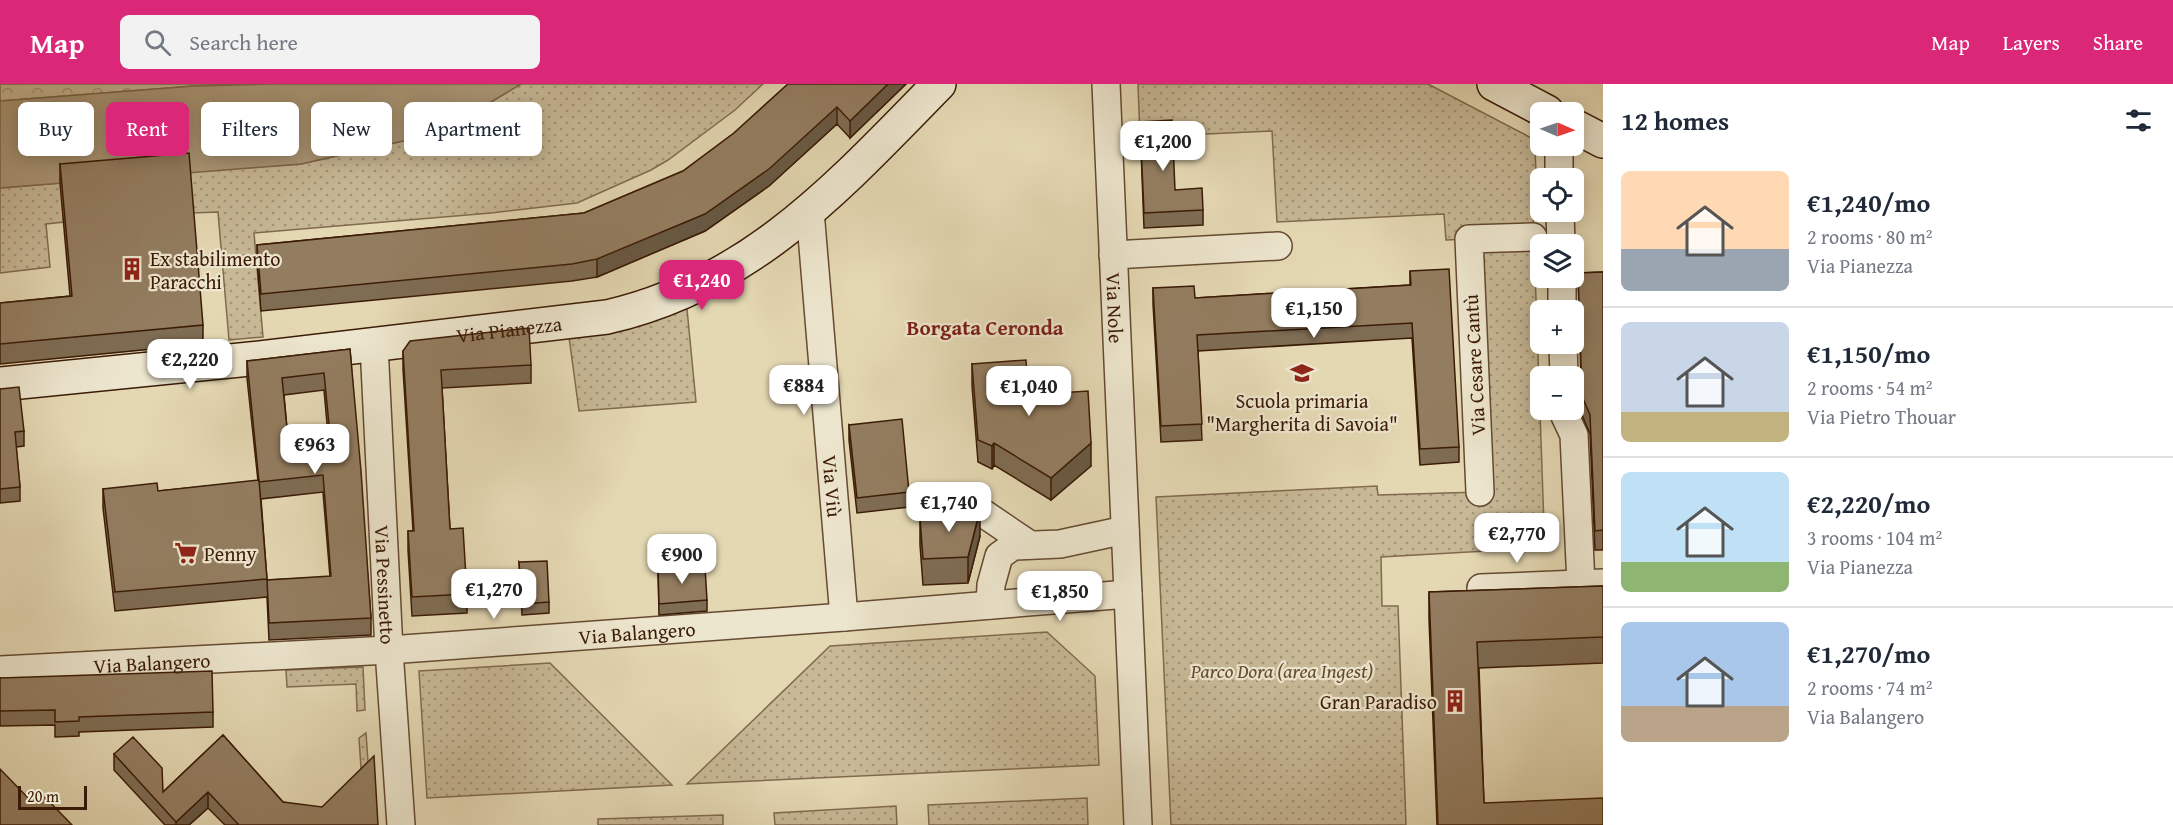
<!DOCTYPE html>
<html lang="en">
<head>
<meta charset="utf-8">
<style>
	:root { --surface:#fff; --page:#f2f2f3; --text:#1f2937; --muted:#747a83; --line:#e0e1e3; --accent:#db2777 }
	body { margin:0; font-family:"Gentium Book Plus",serif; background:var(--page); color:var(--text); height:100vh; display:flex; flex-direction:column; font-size:22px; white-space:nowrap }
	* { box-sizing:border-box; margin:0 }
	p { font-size:20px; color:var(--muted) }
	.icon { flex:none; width:33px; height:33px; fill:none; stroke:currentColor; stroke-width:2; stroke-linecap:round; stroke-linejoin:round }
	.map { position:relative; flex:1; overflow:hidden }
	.drawer { display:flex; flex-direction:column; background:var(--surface); width:570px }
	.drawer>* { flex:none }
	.banner { position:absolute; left:18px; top:18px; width:570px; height:54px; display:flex; gap:12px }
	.needle { width:39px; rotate:92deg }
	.controls { position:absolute; left:1530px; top:18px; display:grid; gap:12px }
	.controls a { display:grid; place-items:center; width:54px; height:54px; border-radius:9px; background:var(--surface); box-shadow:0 3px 15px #0003; font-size:30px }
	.scale { position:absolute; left:18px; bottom:15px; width:69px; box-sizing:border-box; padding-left:6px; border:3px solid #3b1b06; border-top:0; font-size:16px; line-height:21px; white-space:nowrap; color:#3b1b06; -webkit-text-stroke:4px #ede6ce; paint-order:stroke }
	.price { position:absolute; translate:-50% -51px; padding:0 14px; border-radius:12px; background:#fff; color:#222; font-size:20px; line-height:39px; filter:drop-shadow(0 2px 3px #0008) }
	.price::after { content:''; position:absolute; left:50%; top:36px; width:18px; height:14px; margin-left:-9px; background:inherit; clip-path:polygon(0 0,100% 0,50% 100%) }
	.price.current { background:var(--accent); color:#fff }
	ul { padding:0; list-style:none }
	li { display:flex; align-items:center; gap:18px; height:150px; padding:0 18px }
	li+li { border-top:2px solid var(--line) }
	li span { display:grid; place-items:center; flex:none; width:168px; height:120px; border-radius:9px; color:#555 }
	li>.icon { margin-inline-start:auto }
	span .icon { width:72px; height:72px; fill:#fffc; stroke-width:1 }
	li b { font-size:26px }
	h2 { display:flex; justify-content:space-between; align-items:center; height:72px; padding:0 18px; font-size:26px }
	.tag { padding:0 21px; border-radius:9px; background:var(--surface); box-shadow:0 3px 15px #0003; font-size:21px; line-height:54px }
	.tag.current { background:var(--accent); color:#fff }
	header { display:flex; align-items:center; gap:36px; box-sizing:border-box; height:84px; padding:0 30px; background:var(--accent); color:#fff }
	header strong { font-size:28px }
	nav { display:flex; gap:33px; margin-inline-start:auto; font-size:21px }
	.search { width:420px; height:54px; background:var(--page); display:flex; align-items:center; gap:15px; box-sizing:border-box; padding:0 21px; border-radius:9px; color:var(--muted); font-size:22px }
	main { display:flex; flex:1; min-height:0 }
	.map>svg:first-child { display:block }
</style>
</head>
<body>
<header>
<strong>Map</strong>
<div class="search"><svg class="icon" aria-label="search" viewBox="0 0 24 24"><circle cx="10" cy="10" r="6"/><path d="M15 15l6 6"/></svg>Search here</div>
<nav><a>Map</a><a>Layers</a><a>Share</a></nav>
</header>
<main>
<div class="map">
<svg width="1603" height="741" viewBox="0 0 1603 741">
	<defs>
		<pattern id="green-dots" width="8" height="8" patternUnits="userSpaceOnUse" patternTransform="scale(1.5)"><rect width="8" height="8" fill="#c7b896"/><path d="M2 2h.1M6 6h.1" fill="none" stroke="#a39578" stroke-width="1.8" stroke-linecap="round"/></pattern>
		<pattern id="forest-crowns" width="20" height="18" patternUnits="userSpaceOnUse" patternTransform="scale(1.5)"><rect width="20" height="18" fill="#c7b896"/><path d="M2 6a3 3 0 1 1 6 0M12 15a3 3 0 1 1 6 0" fill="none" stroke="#a39578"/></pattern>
	</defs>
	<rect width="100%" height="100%" fill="#e4d8b3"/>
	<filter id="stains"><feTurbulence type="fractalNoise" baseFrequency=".00333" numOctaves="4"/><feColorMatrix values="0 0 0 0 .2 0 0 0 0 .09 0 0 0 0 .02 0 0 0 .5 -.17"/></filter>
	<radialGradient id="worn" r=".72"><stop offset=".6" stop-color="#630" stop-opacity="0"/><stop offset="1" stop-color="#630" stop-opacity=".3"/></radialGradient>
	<!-- green -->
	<path fill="url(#green-dots)" stroke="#816a4e" stroke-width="1.5" d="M521 0H763L735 26 668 76 651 86 577 119 491 129 254 149 263 253 229 256 218 128 192 129 189 88 301 80 416 54 469 31Z
		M1138 0H1428L1539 58 1535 66 1538 130 1533 131 1544 441H1537L1539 464 1381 473 1382 522H1398L1406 741H1171L1156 413 1377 402 1378 411 1480 408 1468 155 1446 156 1444 130 1277 138 1272 47 1140 53Z
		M61 99 64 138 46 140 50 183 0 189V104Z
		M687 225 696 318 579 327 569 253Z
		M1047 548 1095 592 1099 681 687 700 830 562Z
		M550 579 672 701 427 714 419 587Z
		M363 583 365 626 357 627 356 600 287 603 286 586Z
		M366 649 369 692 362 699 359 654Z
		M1087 714 1088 741H929L928 721Z
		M896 722 897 741H775L774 729Z
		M723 731V741H598V735Z"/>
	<!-- forest -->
	<path fill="url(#forest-crowns)" stroke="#816a4e" stroke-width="1.5" d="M0 0H272L194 2 0 17Z"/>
	<!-- water -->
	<path fill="#ab9878" stroke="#7e664a" stroke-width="1.5" d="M272 0H521L469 31 416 54 301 80 0 104V17L194 2Z"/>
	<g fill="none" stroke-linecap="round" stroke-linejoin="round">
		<!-- street casing -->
		<g stroke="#654a31" stroke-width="30">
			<g id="street">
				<path id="s1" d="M1106 0 1138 741"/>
				<path d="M1559 62V94"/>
				<path id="s2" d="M810 127 844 533"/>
				<path d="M1560 128 1561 160"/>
				<path d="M1113 171 1278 162"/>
				<path d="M1562 194V226"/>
				<path d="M1563 260 1564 292"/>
				<path id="s3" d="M374 261 389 566 401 741"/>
				<path d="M1564 326 1565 332 1574 351 1581 500"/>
				<path d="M1480 408 1469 155 1533 153"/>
				<path d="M971 421 1030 461"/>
				<path d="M1482 516 1481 504 1603 499"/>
				<path d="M990 521 991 501 999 472 1013 462 1060 460 1125 446"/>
				<path id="s4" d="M0 586 389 566 844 533 1128 510"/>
			</g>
		</g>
		<!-- secondary casing -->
		<g stroke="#3b1b06" stroke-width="36">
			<g id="secondary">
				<path d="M1494 0 1547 28"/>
				<path d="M1574 42 1603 57"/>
				<path id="s5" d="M0 300 260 274 607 233C752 200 839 102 939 0"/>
			</g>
		</g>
		<!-- street -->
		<use href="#street" stroke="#ede6ce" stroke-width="27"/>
		<!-- secondary -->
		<use href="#secondary" stroke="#ede6ce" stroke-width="33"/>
	</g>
	<!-- wall -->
	<path fill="#7e6c53" stroke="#3b1b06" stroke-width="1.5" fill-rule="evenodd" d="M788 0H906L850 54 837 40 769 102 705 147 597 193 572 197 261 227 257 178V161L584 129 683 87 734 49Z
		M1140 38 1175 106 1203 126V141L1144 144Z
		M60 80 203 241V260L0 280V219L70 212 60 99Z
		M1410 187 1459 363V378L1420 381 1412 254 1198 267 1202 356 1161 358 1153 220V204L1195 214 1410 201Z
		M1603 188V466H1595L1590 350 1582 331 1578 189Z
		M350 265 371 534V551L269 556 267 513 115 527 103 424V405L158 407 258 397 247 294V277ZM324 306 328 351 288 355 284 311ZM323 408 330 493 267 496 261 415Z
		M403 267 531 281V299L442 304 450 445 467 510V529L412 532 408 466V447H413L403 285Z
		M972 280 1028 311 1091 382 1051 416 994 381 992 385 978 378 972 302Z
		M0 305 24 347V362L16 363 20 403V417L0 419Z
		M849 341 909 408V423L857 429 849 356Z
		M920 434 980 452 968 499 923 501 920 461Z
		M519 478 549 518V529L522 531Z
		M658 485 707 516V527L659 531Z
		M1603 502V579L1479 584 1484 719 1603 741H1437L1429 535V508Z
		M0 594 213 628V643L79 648V652L55 653V641L0 642Z
		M223 651 283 718 378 741H225L208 724 189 741H165L114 686V670L163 708Z"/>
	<!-- shaded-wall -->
	<path fill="#675843" stroke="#3b1b06" stroke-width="1.5" d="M888 0H906L850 54V37Z
		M837 23V40L769 102 705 147 597 193V175Z
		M994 359V381L992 385V362Z
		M1091 359V382L1051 416V394Z
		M980 426V452L968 499V473Z
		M208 708V724L189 741H176V738Z"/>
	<!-- building -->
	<path fill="#937d60" stroke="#3b1b06" stroke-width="1.5" fill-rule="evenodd" d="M788 0H888L850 37 837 23 769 85 705 130 597 175 572 180 261 210 257 161 584 129 683 87 734 49Z
		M1172 36 1175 106 1202 104 1203 126 1144 129 1140 38Z
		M189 69 203 241 0 260V219L72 212 60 80Z
		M1449 185 1459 363 1420 365 1412 239 1197 251 1202 340 1161 342 1153 204 1194 202 1195 214 1411 201 1410 187Z
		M1603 188V446L1595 447 1590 331 1582 312 1578 189Z
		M529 244 531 281 441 286 450 445 463 444 467 510 412 513 408 447H414L403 267 410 257Z
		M350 265 361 387 371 534 269 539 267 496 331 492 323 391 259 398 247 277ZM324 289 330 351 288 355 282 294Z
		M1026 276 1028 311 1088 307 1091 359 1051 394 994 359 992 362 978 356 972 280Z
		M19 303 24 347 15 348 20 403 0 405V305Z
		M902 335 909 408 857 414 849 341Z
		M259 396 267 495 115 508 103 405 157 399 158 407Z
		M956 417 980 426 968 473 923 475 920 434 946 432Z
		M547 477 549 518 522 520 519 478Z
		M705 483 707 516 659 520 658 485Z
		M1603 502V553L1477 558 1484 719 1603 714V741H1438L1429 508Z
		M212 587 213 628 79 633V637L55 638V626L0 627V594Z
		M223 651 283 718 322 723 374 672 378 741H237L238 740 208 708 176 738 114 670 133 653 162 684 163 708Z
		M0 685 33 719 42 710 72 741H0Z"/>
	<!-- icons -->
	<defs>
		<g id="building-bare" transform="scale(1.8)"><path d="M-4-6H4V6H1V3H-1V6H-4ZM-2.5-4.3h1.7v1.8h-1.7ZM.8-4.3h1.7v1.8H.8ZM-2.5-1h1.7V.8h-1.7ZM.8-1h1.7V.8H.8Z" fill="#8f2418" stroke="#ede6ce" stroke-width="2.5" paint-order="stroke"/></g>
		<g id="school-bare" transform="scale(1.8)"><path d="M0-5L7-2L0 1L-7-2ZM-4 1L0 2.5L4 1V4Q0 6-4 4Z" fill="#8f2418" stroke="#ede6ce" stroke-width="2.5" paint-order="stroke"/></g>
		<g id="supermarket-bare" transform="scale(1.8)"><path d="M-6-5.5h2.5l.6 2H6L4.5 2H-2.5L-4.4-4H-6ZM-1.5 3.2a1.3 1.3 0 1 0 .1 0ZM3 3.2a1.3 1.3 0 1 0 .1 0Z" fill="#8f2418" stroke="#ede6ce" stroke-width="2.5" paint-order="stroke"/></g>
	</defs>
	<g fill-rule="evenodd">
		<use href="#building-bare" x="132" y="185"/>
		<use href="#school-bare" x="1302" y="289"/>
		<use href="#supermarket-bare" x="186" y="469"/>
		<use href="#building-bare" x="1455" y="617"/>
	</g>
	<g text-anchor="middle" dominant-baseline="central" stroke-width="4.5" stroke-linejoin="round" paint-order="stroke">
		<!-- poi labels -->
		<g font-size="20" fill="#3b1b06" stroke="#ede6ce" text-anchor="start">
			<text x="150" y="174">Ex stabilimento<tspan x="150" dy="23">Paracchi</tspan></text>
			<text x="1302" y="316" text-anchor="middle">Scuola primaria<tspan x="1302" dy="23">"Margherita di Savoia"</tspan></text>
			<text x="204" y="469">Penny</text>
			<text x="1437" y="617" text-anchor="end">Gran Paradiso</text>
		</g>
		<!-- street labels -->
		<g font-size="20" fill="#3b1b06" stroke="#ede6ce">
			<text stroke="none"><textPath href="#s1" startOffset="224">Via Nole</textPath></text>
			<text stroke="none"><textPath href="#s5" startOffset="512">Via Pianezza</textPath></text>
			<text transform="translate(1474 281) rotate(-93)">Via Cesare Cantù</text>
			<text stroke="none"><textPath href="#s2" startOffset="276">Via Viù</textPath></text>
			<text stroke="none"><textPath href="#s3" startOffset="240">Via Pessinetto</textPath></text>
			<text stroke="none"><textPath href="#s4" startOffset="638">Via Balangero</textPath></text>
			<text stroke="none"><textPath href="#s4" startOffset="152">Via Balangero</textPath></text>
		</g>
		<!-- park labels -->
		<g font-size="20" font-style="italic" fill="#654a31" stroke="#ede6ce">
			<text x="1282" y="586">Parco Dora (area Ingest)</text>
		</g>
		<!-- neighbourhood labels -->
		<g font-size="21" font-weight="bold" fill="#7a1f14" stroke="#ede6ce">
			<text x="985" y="243">Borgata Ceronda</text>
		</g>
	</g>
	<rect width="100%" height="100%" filter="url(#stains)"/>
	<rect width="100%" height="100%" fill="url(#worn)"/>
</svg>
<div class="controls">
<a><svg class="needle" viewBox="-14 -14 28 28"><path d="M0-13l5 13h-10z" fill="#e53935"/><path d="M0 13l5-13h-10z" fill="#747a83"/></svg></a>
<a><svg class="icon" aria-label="locate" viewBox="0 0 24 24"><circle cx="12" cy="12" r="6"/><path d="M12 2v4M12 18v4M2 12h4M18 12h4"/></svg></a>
<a><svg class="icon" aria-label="layers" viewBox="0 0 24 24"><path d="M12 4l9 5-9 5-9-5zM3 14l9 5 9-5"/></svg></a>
<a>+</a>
<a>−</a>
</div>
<div class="scale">20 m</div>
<b class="price" style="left:1163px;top:88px">€1,200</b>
<b class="price current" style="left:702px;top:227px">€1,240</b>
<b class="price" style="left:1314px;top:255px">€1,150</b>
<b class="price" style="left:190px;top:306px">€2,220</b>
<b class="price" style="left:804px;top:332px">€884</b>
<b class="price" style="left:1029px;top:333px">€1,040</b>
<b class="price" style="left:315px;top:391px">€963</b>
<b class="price" style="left:949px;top:449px">€1,740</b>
<b class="price" style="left:1517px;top:480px">€2,770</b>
<b class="price" style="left:682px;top:501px">€900</b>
<b class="price" style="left:494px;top:536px">€1,270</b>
<b class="price" style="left:1060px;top:538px">€1,850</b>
<div class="banner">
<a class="tag">Buy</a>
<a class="tag current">Rent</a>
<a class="tag">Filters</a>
<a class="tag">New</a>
<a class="tag">Apartment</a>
</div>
</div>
<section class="drawer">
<h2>12 homes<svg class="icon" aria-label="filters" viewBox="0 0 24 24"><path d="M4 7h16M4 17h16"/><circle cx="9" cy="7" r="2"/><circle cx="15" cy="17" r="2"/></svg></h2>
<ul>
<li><span style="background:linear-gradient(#ffd9b3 65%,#9aa5b1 0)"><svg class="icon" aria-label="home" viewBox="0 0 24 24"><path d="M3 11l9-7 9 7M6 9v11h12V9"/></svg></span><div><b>€1,240/mo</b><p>2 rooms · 80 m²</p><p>Via Pianezza</p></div></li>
<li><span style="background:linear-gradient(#c9d6e8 75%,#c2b280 0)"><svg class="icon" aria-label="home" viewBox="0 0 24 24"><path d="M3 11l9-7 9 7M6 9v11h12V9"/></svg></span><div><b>€1,150/mo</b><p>2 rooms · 54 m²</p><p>Via Pietro Thouar</p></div></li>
<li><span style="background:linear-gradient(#bfe0f5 75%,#8fb573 0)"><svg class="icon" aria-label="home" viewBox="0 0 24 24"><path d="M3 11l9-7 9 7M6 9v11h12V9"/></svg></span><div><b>€2,220/mo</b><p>3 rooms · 104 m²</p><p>Via Pianezza</p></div></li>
<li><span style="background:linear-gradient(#a9c7e8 70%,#b9a48a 0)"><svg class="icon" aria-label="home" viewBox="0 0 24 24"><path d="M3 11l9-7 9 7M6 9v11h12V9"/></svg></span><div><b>€1,270/mo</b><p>2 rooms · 74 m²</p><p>Via Balangero</p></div></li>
</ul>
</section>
</main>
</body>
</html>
